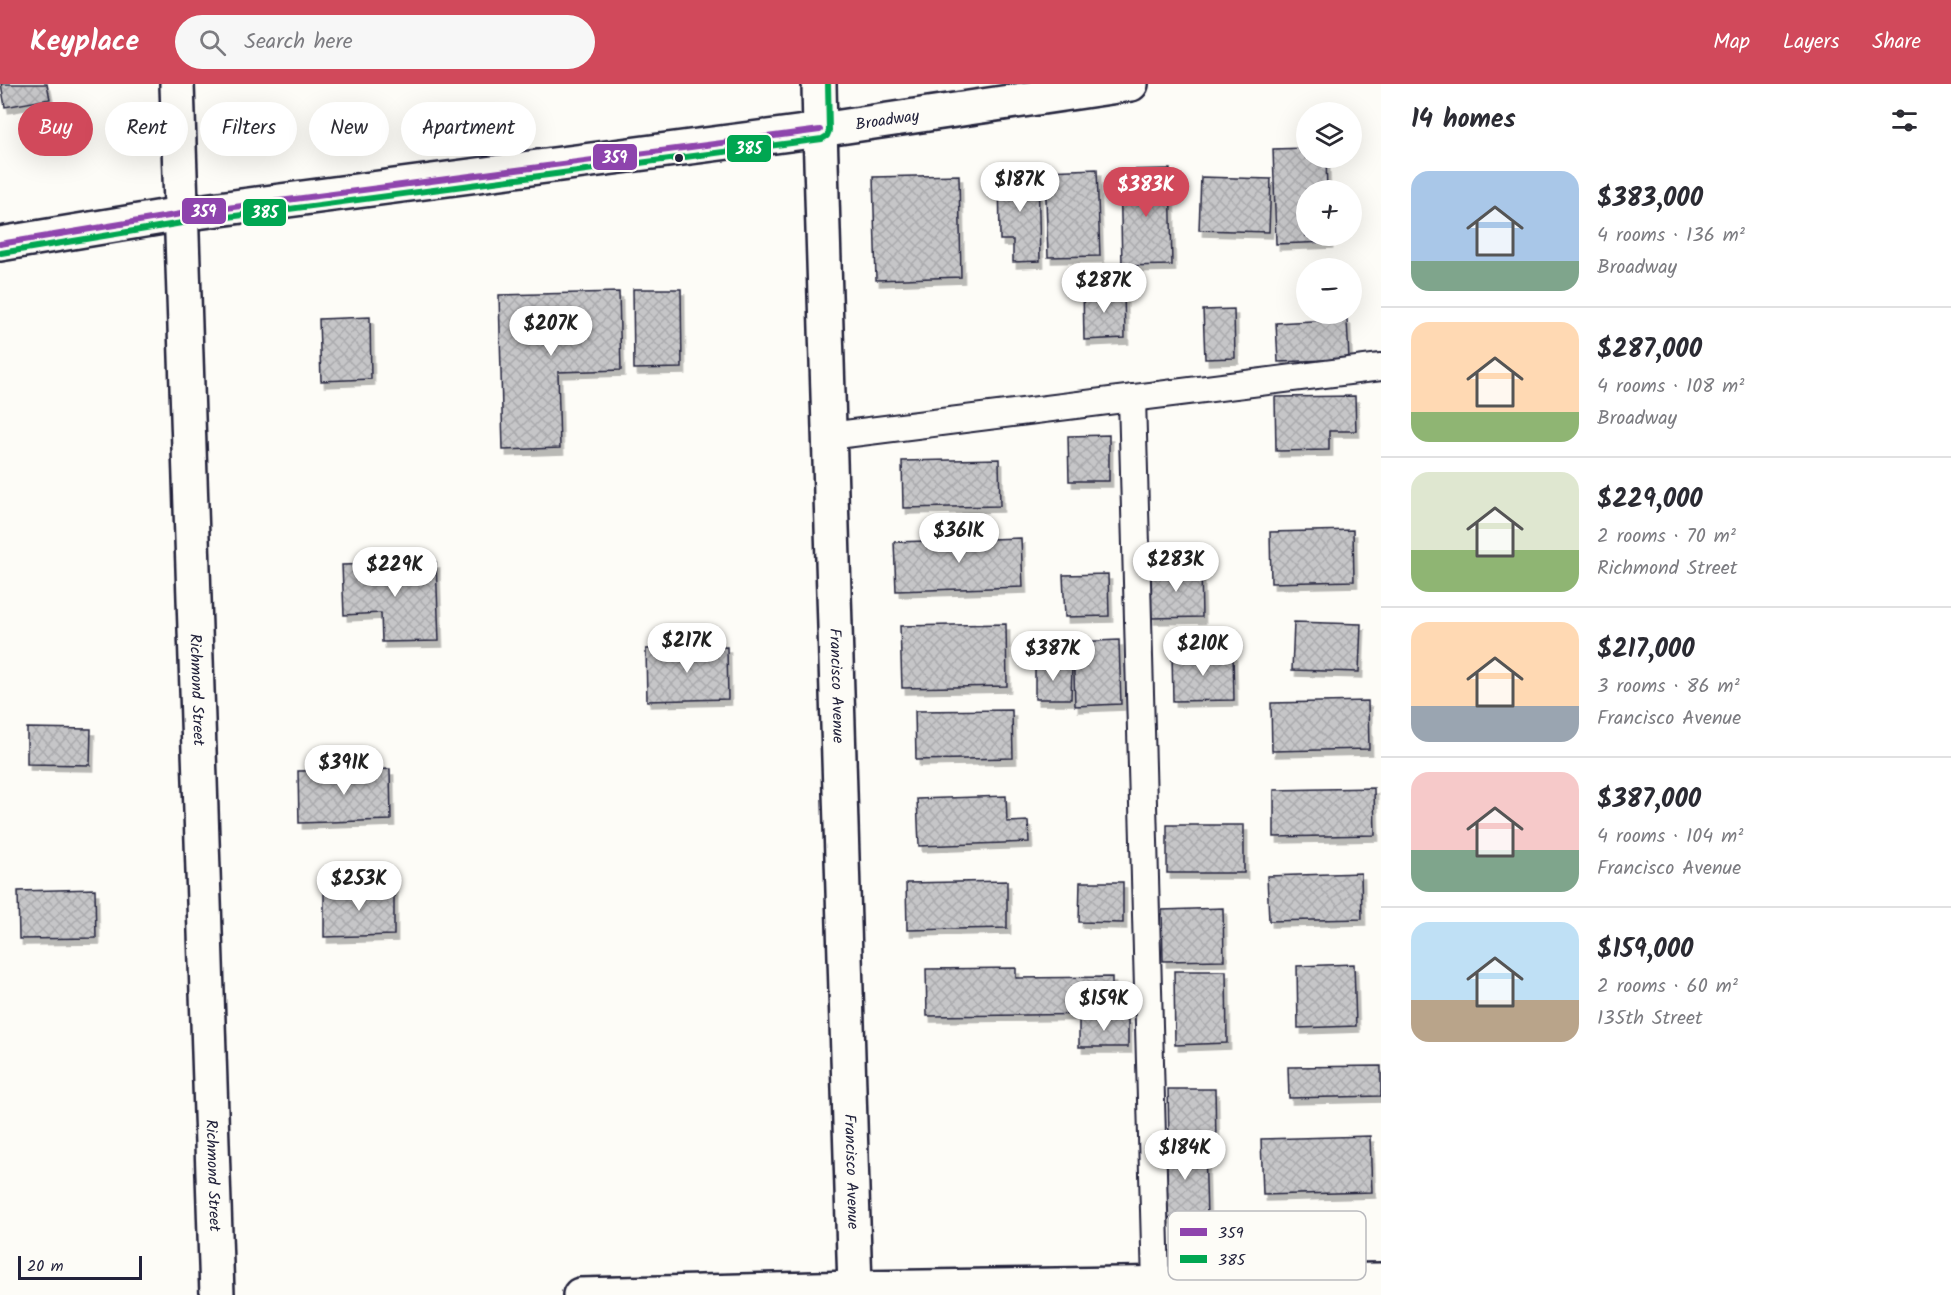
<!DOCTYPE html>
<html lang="en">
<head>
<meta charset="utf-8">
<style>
	:root { --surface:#fff; --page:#f7f7f7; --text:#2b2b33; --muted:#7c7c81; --line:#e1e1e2; --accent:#d1495b }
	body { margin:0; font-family:Kalam,sans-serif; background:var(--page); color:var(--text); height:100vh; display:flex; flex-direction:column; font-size:22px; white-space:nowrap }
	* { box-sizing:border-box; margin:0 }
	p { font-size:20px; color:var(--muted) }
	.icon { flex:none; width:33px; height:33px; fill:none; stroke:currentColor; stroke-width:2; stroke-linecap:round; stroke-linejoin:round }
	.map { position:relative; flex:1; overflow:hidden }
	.side { display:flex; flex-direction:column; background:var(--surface); width:570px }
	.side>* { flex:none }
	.hud { position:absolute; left:18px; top:18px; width:570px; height:54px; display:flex; gap:12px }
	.fabs { position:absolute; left:1296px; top:18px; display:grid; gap:12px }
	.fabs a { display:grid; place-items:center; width:66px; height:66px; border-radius:50%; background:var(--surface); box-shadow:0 6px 24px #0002; font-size:30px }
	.scale { position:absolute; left:18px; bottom:15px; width:124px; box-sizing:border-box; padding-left:6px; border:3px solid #22223b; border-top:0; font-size:16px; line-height:21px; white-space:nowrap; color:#22223b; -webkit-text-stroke:4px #fdfcf7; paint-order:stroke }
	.price { position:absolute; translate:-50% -51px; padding:0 14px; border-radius:21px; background:#fff; color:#222; font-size:20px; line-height:39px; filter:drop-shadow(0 2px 3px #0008) }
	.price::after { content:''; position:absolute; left:50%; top:36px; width:18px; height:14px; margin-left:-9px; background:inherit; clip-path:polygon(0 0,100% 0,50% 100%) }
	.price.on { background:var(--accent); color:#fff }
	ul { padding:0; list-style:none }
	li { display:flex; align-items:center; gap:18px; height:150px; padding:0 30px }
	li+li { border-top:2px solid var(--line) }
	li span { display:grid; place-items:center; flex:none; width:168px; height:120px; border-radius:18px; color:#555 }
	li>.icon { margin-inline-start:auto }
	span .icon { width:72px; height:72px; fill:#fffc; stroke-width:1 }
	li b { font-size:26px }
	h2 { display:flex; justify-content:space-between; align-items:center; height:72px; padding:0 30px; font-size:26px }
	.tag { padding:0 21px; border-radius:27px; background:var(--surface); box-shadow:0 6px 24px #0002; font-size:21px; line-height:54px }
	.tag.on { background:var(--accent); color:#fff }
	header { display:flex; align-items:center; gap:36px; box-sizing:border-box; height:84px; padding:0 30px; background:var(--accent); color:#fff }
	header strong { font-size:28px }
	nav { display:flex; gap:33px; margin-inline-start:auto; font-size:21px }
	.search { width:420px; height:54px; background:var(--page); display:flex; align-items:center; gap:15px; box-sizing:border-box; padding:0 21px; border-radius:33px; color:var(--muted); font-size:22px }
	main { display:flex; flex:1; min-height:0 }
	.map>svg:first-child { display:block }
</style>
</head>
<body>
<header>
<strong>Keyplace</strong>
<div class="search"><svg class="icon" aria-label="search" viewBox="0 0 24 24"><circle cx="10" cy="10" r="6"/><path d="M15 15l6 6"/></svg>Search here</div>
<nav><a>Map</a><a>Layers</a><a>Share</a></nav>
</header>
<main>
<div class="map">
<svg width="1381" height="1211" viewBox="0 0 1381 1211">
	<defs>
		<pattern id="building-cross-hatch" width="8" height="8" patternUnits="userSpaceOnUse" patternTransform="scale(1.5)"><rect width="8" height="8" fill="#c6c6c8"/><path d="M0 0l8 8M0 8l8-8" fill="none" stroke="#aaaaad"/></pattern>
		<filter id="shadow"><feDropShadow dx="3.5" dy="6" stdDeviation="0" flood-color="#0004"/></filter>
	</defs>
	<rect width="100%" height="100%" fill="#fdfcf7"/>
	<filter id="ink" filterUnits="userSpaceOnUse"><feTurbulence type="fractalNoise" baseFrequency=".0167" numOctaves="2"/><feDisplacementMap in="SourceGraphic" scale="12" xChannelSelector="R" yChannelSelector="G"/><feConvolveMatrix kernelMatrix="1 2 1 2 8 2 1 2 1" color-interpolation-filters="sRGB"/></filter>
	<g filter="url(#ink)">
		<!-- building -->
		<path fill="url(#building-cross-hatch)" stroke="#22223b" stroke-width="1.5" filter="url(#shadow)" d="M1 0H47L50 15 5 23Z
			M1306 64V74H1326L1327 106H1306V152H1329V158L1276 160 1273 65Z
			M1097 85 1100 172 1048 173 1045 87Z
			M1170 85 1172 181 1122 182 1120 86Z
			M1038 86 1040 177 1013 178V156H1000L999 87Z
			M959 91 961 193 876 196 873 93Z
			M1201 93 1271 95 1269 148 1199 146Z
			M633 205H681L682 284 634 285Z
			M1083 205H1124L1125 254 1084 256Z
			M619 208 621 286 558 288 560 364 503 366 499 211Z
			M1234 225 1235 274 1205 275 1203 226Z
			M370 233 371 295 321 297 319 235Z
			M1347 235 1349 275 1278 278 1276 239Z
			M1355 312 1356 347H1329V366L1276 367 1275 313Z
			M1109 351V397H1069L1068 352Z
			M999 375 1000 422 903 424 902 377Z
			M1353 446 1354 497 1271 499 1270 448Z
			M1021 454 1023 503 896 507 894 458Z
			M436 478 439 557 382 558 381 529 344 531 342 481Z
			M1201 483 1202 533 1151 534 1150 485Z
			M1108 490 1109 532 1065 533 1063 491Z
			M1294 538 1361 540 1359 588 1292 586Z
			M1006 540 1007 602 902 604 900 542Z
			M1119 556 1121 620 1075 622 1073 558Z
			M727 563 728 615 647 617 646 565Z
			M1233 569 1234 616 1173 617 1172 570Z
			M1035 581H1072L1071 615H1035Z
			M1368 617 1369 665 1272 667 1271 619Z
			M1012 626 1013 674 916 676 915 627Z
			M27 644 91 645 90 681 27 680Z
			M390 685 391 736 299 739 298 687Z
			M1374 704 1375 751 1274 753V706Z
			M1006 712 1007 738 1028 737 1029 758 919 762 917 715Z
			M1167 741H1244V789H1167Z
			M1361 789 1362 835 1269 837 1267 792Z
			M1007 797V844L907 846 906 799Z
			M1080 798H1123V839L1079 838Z
			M394 803V851L324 853V804Z
			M95 805 96 854 19 855 18 807Z
			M1223 824 1224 876 1163 877 1162 826Z
			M1354 880 1356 942 1298 944 1297 882Z
			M1016 884V894L1112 893V930L927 932 926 885Z
			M1174 887H1226L1227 959 1175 961Z
			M1079 934H1128V963H1079Z
			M1381 982V1012L1289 1014 1288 983Z
			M1168 1005H1215L1216 1055H1169Z
			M1370 1052 1372 1108 1263 1111 1261 1055Z
			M1163 1061H1205L1207 1133 1166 1134Z"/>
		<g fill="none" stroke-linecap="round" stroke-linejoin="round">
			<!-- service casing -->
			<g stroke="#22223b" stroke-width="30">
				<path id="service" d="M1132 314 1156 1200
					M829 352 1381 283"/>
			</g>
			<!-- minor casing -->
			<g stroke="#22223b" stroke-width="38">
				<g id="minor">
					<path id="s1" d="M177 0 217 1211"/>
					<path id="s2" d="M820 46 855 1204"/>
					<path d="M580 1211 855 1204 1381 1196"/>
				</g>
			</g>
			<!-- tertiary casing -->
			<g stroke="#22223b" stroke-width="38">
				<g id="tertiary">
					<path d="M819 0 820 46"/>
					<path id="s3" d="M0 160 181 130 820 46 1131 0"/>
				</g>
			</g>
			<!-- service -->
			<use href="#service" stroke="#fdfcf7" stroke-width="26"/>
			<!-- minor -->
			<use href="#minor" stroke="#fdfcf7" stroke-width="33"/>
			<!-- tertiary -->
			<use href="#tertiary" stroke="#fdfcf7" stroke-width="33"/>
			<!-- bus-1 casing -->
			<g stroke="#fdfcf7" stroke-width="10">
				<path id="bus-1" d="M0 160 181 130 820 46"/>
			</g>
			<!-- bus-2 casing -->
			<g stroke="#fdfcf7" stroke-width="10">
				<path id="bus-2" d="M1 169 182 139 822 55 827 52 829 47 828 0"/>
			</g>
			<!-- bus-1 -->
			<use href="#bus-1" stroke="#8e44ad" stroke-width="6"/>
			<!-- bus-2 -->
			<use href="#bus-2" stroke="#00a651" stroke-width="6"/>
		</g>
	</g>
	<!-- markers -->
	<circle fill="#22223b" stroke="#fdfcf7" stroke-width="2" cx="679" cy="74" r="5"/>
	<g text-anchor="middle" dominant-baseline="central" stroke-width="6" stroke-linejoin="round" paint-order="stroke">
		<!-- street labels -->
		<g font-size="16" fill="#22223b" stroke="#fdfcf7">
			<text stroke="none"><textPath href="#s3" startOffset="896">Broadway</textPath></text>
			<text stroke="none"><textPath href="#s2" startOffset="556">Francisco Avenue</textPath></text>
			<text stroke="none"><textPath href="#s1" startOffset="606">Richmond Street</textPath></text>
			<text stroke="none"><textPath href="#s2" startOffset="1042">Francisco Avenue</textPath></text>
			<text stroke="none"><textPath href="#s1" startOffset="1092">Richmond Street</textPath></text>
		</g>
	</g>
	<!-- legend -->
	<rect x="1168" y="1127" width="198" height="69" rx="9" fill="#fdfcf7" stroke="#bbbbbf" stroke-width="1.5"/>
	<rect x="1180" y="1144" width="27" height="8" fill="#8e44ad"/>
	<rect x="1180" y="1171" width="27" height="8" fill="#00a651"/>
	<g font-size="16" fill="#22223b">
		<text x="1218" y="1154">359</text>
		<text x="1218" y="1181">385</text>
	</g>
	<g stroke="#fdfcf7" stroke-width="2">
		<rect x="726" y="50" width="46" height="29" rx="6" fill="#00a651"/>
		<rect x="592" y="59" width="46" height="28" rx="6" fill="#8e44ad"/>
		<rect x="181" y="113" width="46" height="28" rx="6" fill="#8e44ad"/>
		<rect x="242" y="114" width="45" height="29" rx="6" fill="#00a651"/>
	</g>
	<g font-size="16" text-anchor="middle" font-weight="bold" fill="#fff">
		<text x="749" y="70">385</text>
		<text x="615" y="79">359</text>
		<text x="204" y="133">359</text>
		<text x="265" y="134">385</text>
	</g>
</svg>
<div class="fabs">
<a><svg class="icon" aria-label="layers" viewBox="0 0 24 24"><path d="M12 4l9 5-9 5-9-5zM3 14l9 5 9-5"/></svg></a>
<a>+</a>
<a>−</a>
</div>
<div class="scale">20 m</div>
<b class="price" style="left:1020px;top:129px">$187K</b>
<b class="price on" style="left:1146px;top:134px">$383K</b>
<b class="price" style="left:1104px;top:230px">$287K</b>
<b class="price" style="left:551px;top:273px">$207K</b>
<b class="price" style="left:959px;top:480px">$361K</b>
<b class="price" style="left:1176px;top:509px">$283K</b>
<b class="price" style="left:395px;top:514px">$229K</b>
<b class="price" style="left:687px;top:590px">$217K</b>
<b class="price" style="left:1203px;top:593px">$210K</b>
<b class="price" style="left:1053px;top:598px">$387K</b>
<b class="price" style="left:344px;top:712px">$391K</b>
<b class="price" style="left:359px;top:828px">$253K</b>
<b class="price" style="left:1104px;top:948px">$159K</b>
<b class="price" style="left:1185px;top:1097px">$184K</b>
<div class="hud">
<a class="tag on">Buy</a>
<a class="tag">Rent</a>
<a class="tag">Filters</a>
<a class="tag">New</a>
<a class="tag">Apartment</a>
</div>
</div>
<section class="side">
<h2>14 homes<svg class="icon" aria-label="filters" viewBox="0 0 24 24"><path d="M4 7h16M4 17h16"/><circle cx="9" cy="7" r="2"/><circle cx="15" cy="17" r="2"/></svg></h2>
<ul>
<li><span style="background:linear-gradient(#a9c7e8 75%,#7fa58c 0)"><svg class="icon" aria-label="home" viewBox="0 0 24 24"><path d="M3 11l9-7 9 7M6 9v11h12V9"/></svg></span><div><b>$383,000</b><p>4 rooms · 136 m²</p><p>Broadway</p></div></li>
<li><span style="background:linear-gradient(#ffd9b3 75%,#8fb573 0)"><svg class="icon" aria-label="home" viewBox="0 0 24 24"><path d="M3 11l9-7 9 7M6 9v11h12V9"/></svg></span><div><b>$287,000</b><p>4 rooms · 108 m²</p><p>Broadway</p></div></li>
<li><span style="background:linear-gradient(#dfe7d0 65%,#8fb573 0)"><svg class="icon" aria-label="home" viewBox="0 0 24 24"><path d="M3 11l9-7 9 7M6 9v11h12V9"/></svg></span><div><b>$229,000</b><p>2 rooms · 70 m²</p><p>Richmond Street</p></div></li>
<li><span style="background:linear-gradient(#ffd9b3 70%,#9aa5b1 0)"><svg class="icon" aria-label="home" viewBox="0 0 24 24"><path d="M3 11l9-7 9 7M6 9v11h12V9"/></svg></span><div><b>$217,000</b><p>3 rooms · 86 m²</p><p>Francisco Avenue</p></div></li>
<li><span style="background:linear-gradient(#f6c9c9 65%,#7fa58c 0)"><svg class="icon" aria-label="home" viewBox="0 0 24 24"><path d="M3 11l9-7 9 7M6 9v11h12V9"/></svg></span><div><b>$387,000</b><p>4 rooms · 104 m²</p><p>Francisco Avenue</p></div></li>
<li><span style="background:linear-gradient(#bfe0f5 65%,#b9a48a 0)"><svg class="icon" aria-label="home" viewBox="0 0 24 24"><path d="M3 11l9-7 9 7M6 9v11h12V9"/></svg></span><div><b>$159,000</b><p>2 rooms · 60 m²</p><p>135th Street</p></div></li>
</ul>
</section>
</main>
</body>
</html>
